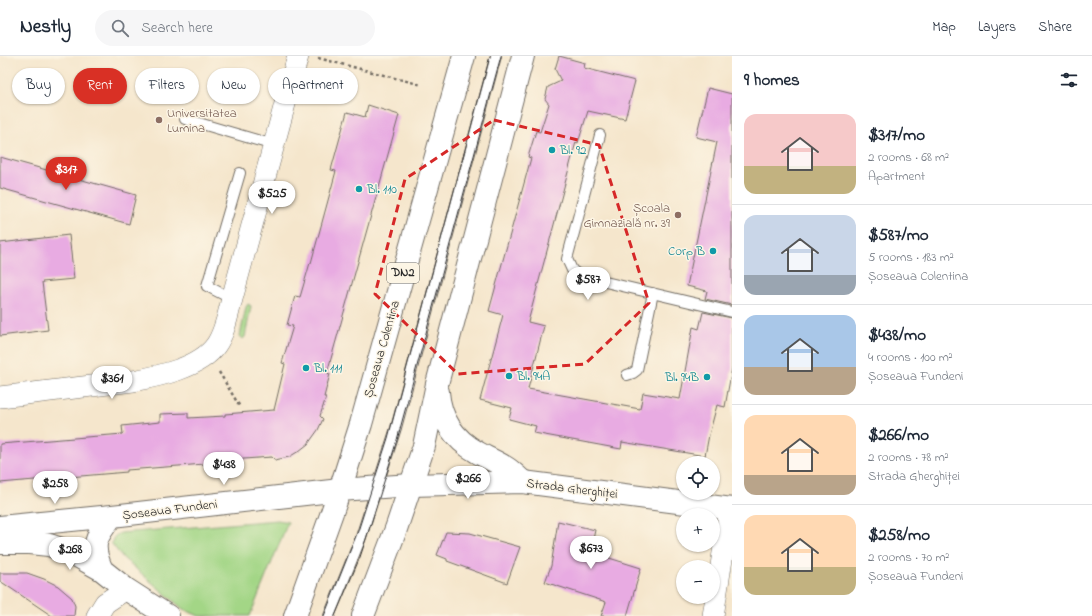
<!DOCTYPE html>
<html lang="en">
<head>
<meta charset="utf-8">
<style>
	:root { --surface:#fff; --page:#f6f6f7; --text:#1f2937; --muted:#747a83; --line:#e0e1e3; --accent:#d93025 }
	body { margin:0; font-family:"Indie Flower",sans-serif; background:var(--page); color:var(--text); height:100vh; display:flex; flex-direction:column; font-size:15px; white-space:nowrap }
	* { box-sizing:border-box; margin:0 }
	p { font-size:13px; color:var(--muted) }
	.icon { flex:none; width:22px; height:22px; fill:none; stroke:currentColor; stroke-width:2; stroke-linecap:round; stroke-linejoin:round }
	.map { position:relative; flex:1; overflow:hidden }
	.panel { display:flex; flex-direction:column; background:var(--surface); width:360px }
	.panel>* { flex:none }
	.banner { position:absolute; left:12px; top:12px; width:380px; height:36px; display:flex; gap:8px }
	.controls { position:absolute; left:676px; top:400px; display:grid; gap:8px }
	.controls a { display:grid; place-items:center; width:44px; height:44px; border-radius:50%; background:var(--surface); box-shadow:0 1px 3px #0004; font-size:20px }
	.price { position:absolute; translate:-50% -34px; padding:0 9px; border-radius:14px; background:#fff; color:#222; font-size:13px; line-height:26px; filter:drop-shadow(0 1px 2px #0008) }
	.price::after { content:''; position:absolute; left:50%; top:24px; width:12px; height:9px; margin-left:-6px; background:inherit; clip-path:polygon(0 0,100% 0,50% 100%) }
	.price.selected { background:var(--accent); color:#fff }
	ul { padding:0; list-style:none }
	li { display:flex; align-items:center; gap:12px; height:100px; padding:0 12px }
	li+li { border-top:1px solid var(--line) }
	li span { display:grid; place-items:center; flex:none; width:112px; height:80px; border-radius:12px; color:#555 }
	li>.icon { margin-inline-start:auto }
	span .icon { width:48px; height:48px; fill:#fffc; stroke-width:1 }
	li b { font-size:17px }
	h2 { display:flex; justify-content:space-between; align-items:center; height:48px; padding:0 12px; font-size:17px }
	.tag { padding:0 14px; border-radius:18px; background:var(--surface); box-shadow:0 1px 3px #0004; font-size:14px; line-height:36px }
	.tag.selected { background:var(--accent); color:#fff }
	header { display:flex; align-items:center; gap:24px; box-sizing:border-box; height:56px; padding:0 20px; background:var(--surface); border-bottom:1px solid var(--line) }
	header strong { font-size:19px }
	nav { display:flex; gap:22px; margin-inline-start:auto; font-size:14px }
	.search { width:280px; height:36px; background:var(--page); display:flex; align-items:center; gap:10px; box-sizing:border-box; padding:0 14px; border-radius:22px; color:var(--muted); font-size:15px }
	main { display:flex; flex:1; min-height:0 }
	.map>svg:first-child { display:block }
</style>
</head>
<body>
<header>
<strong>Nestly</strong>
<div class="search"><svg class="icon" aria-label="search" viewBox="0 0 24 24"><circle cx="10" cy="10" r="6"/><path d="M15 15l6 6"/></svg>Search here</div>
<nav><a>Map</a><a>Layers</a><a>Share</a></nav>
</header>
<main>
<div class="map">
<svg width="732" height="560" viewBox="0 0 732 560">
	<rect width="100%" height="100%" fill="#fcf5e5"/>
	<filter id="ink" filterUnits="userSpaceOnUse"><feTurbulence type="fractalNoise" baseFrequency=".025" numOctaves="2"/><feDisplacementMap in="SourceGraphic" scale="8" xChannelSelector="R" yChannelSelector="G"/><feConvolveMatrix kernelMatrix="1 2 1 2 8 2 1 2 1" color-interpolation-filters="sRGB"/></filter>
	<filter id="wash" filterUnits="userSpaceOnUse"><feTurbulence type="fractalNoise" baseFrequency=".012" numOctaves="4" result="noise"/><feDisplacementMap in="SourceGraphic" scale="16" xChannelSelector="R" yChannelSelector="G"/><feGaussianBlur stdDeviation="0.9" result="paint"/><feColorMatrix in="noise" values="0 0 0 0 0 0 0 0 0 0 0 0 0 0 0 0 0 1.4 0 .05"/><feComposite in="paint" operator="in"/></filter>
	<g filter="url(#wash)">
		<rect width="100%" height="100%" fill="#f5e6cc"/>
		<!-- green -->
		<path fill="#a3d686" stroke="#678058" d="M248 248 251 250 245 281 243 283 240 280 246 251Z
			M278 464 288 466 250 560H199L183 553 122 501 112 488C112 482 115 479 121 477Z"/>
		<g id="blocks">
			<!-- building -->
			<path fill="#e8abe2" d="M559 0 585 7 584 12 635 25 625 63 588 55 578 87 576 86 528 266 544 270 528 333 640 353 643 337 680 343 693 271 699 273 703 256 732 262V312L725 351 717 349 709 379 705 400 622 386 621 393 534 377 536 370 509 363 512 352 480 344 503 259 489 255 531 102 528 101 536 75 540 76 549 48 545 43 548 31 561 25 555 13Z
				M708 32 732 38V249L705 243 707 235 687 230 717 86 696 81Z
				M368 49 399 59 327 317 330 318 324 341H326L320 360 323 363 318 374 308 388 299 395 289 401 275 404 272 401 230 404V406L127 414V416L0 427V388L123 378 122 370 160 366V358L188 357V362L225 360V358L274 354 285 308 282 307 293 270 287 269 295 240 300 241 310 207H311L336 115 331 114 347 56 365 61Z
				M0 101 136 139 129 168 0 132Z
				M69 179 74 223 42 226 48 274 0 280V187Z
				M558 465 595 474 592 488 608 494 606 501 641 512 627 560H601L606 546 545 526 551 510Z
				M446 476 470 477 520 491 507 527 447 505V503L437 499Z
				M0 517H27L44 523 58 530 72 542 75 550 74 560H52L0 525Z"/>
		</g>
	</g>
	<g filter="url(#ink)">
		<use href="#blocks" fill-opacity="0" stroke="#726c63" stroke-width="1"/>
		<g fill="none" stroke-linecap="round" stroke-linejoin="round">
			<!-- lane casing -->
			<g stroke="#726c63" stroke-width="12">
				<path id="lane" d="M185 63 274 89
					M600 79 567 203 572 214 580 220 732 256
					M232 243 207 230 240 117
					M627 319 633 317 637 314 653 237
					M329 560 361 481 396 372 496 0"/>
			</g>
			<!-- street casing -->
			<g stroke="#726c63" stroke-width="22">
				<path id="street" d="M0 341 133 325C159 320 200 312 216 289 225 276 228 258 232 243L298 0
					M97 560 105 547 126 533
					M713 560 730 453"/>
			</g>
			<!-- secondary casing -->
			<g stroke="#726c63" stroke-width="24">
				<path id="secondary" d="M0 471 112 460 340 434 411 429 523 426 732 453
					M0 487H29L49 489 70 496 102 514 126 533 168 560
					M102 514C90 488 96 481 112 460"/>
			</g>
			<!-- primary casing -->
			<g stroke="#726c63" stroke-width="24">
				<path id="primary" d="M438 336C440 362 454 383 477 396 488 403 502 407 512 416 516 419 520 423 523 426
					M295 560 340 434 361 368 464 0
					M363 560 396 473 424 390 437 328 523 0"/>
			</g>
			<!-- path -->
			<path stroke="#726c63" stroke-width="2.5" stroke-dasharray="3 3" stroke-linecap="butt" d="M318 2 422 29
				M219 316 240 351"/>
			<!-- lane -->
			<use href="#lane" stroke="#fff" stroke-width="10"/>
			<!-- street -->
			<use href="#street" stroke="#fff" stroke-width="21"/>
			<!-- secondary -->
			<use href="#secondary" stroke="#fff" stroke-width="22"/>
			<!-- primary -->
			<use href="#primary" stroke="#fff" stroke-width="22"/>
			<!-- tram -->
			<path stroke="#2b2b2b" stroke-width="1" d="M324 560 358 475 388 382 490 0
				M335 560 360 501 369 474 397 384 501 0"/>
		</g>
	</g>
	<!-- marked area -->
	<path fill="none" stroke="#d62828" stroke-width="3" stroke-dasharray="8 5" stroke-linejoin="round" d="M494 64 599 89 649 247 585 308 458 318 375 238 405 123Z"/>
	<!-- markers -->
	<g fill="#8d6e63" stroke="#fcf5e5" stroke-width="1.5">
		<circle cx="159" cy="64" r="4"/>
		<circle cx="678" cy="159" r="4"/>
	</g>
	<g fill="#0f9aa8" stroke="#fcf5e5" stroke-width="1.5">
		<circle cx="552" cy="94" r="4"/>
		<circle cx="359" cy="133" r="4"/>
		<circle cx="713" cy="195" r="4"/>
		<circle cx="306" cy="312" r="4"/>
		<circle cx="509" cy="320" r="4"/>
		<circle cx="707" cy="321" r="4"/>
	</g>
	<g text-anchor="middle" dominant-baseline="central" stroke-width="3" stroke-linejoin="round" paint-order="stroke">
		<!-- shield labels -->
		<rect fill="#fcf5e5" stroke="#6a6863" stroke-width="1" x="387" y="207" width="32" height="20" rx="3"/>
		<g font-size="12" font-weight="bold" fill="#2b2b2b">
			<text x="403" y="217">DN2</text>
		</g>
		<!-- education labels -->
		<g font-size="13" fill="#785e54" stroke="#fcf5e5" text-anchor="start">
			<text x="167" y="57">Universitatea<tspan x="167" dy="15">Lumina</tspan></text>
			<text x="670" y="152" text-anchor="end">Școala<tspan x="670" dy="15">Gimnazială nr. 39</tspan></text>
		</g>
		<!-- culture labels -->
		<g font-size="13" fill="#0d838f" stroke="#fcf5e5" text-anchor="start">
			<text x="560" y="94">Bl. 92</text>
			<text x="367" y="133">Bl. 110</text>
			<text x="705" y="195" text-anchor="end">Corp B</text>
			<text x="314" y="312">Bl. 111</text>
			<text x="517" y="320">Bl. 94A</text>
			<text x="699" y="321" text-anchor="end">Bl. 94B</text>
		</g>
		<!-- street labels -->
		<g font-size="13" fill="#2b2b2b" stroke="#fcf5e5">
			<text transform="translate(382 293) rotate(-74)">Șoseaua Colentina</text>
			<text transform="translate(572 433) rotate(7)">Strada Gherghiței</text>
			<text transform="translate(170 454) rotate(-7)">Șoseaua Fundeni</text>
		</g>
	</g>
</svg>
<div class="controls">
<a><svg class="icon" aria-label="locate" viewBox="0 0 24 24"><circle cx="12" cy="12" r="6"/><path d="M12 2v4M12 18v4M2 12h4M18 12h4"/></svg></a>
<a>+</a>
<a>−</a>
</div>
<b class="price selected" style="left:66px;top:135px">$317</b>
<b class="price" style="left:272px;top:159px">$525</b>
<b class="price" style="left:588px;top:245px">$587</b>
<b class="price" style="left:112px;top:344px">$361</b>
<b class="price" style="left:224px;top:430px">$438</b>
<b class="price" style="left:468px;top:444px">$266</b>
<b class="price" style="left:55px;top:449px">$258</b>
<b class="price" style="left:591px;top:514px">$673</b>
<b class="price" style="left:70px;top:515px">$268</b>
<div class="banner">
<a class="tag">Buy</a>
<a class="tag selected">Rent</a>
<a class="tag">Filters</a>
<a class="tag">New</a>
<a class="tag">Apartment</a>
</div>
</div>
<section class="panel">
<h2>9 homes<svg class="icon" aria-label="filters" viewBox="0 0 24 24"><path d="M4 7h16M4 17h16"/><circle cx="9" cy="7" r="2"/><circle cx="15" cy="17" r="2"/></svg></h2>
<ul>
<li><span style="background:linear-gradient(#f6c9c9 65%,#c2b280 0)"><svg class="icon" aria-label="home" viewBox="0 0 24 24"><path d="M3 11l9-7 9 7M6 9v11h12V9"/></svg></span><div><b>$317/mo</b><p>2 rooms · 68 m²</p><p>Apartment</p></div></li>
<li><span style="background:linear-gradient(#c9d6e8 75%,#9aa5b1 0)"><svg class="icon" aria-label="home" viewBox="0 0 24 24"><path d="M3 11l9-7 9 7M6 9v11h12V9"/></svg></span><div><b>$587/mo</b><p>5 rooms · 183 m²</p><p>Șoseaua Colentina</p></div></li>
<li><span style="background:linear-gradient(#a9c7e8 65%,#b9a48a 0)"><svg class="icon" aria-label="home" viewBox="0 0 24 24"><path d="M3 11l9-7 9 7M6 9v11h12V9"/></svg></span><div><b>$438/mo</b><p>4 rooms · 100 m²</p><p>Șoseaua Fundeni</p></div></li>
<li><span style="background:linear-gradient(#ffd9b3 75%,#b9a48a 0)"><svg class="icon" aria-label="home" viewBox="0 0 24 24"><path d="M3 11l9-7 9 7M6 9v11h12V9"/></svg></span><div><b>$266/mo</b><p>2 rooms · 78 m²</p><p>Strada Gherghiței</p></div></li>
<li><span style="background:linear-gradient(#ffd9b3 65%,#c2b280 0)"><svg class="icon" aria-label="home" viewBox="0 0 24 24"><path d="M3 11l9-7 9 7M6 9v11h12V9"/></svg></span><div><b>$258/mo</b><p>2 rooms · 70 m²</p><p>Șoseaua Fundeni</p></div></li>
</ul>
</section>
</main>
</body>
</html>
